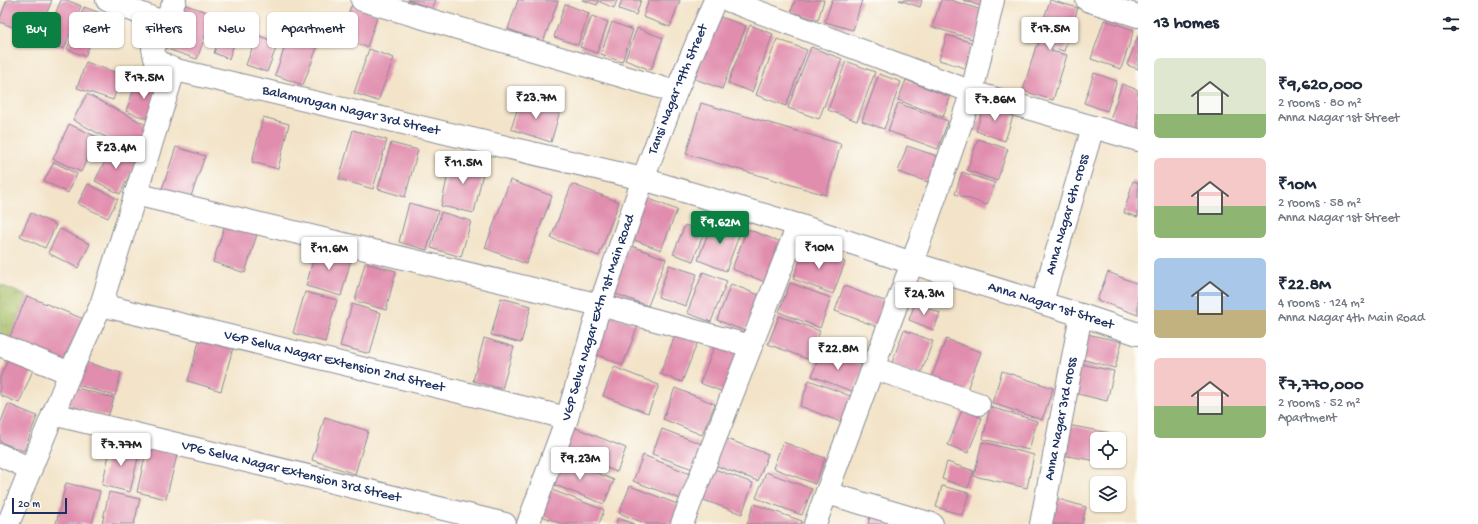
<!DOCTYPE html>
<html lang="en">
<head>
<meta charset="utf-8">
<style>
	:root { --surface:#fff; --page:#f2f2f3; --text:#1f2937; --muted:#747a83; --accent:#0b8043 }
	body { margin:0; font-family:"Gochi Hand",sans-serif; background:var(--page); color:var(--text); height:100vh; display:flex; flex-direction:column; font-size:15px; white-space:nowrap }
	* { box-sizing:border-box; margin:0 }
	p { font-size:13px; color:var(--muted) }
	.icon { flex:none; width:22px; height:22px; fill:none; stroke:currentColor; stroke-width:2; stroke-linecap:round; stroke-linejoin:round }
	.map { position:relative; flex:1; overflow:hidden }
	.side { display:flex; flex-direction:column; background:var(--surface); width:340px }
	.side>* { flex:none }
	.guide { position:absolute; left:12px; top:12px; width:380px; height:36px; display:flex; gap:8px }
	.tools { position:absolute; left:1090px; top:432px; display:grid; gap:8px }
	.tools a { display:grid; place-items:center; width:36px; height:36px; border-radius:6px; background:var(--surface); box-shadow:0 1px 3px #0004; font-size:20px }
	.scale { position:absolute; left:12px; bottom:10px; width:55px; box-sizing:border-box; padding-left:4px; border:2px solid #1b2f5e; border-top:0; font-size:11px; line-height:14px; white-space:nowrap; color:#1b2f5e; -webkit-text-stroke:3px #fdfcf7; paint-order:stroke }
	.price { position:absolute; translate:-50% -34px; padding:0 9px; border-radius:4px; background:#fff; color:#222; font-size:13px; line-height:26px; filter:drop-shadow(0 1px 2px #0008) }
	.price::after { content:''; position:absolute; left:50%; top:24px; width:12px; height:9px; margin-left:-6px; background:inherit; clip-path:polygon(0 0,100% 0,50% 100%) }
	.price.active { background:var(--accent); color:#fff }
	ul { padding:0; list-style:none }
	li { display:flex; align-items:center; gap:12px; height:100px; padding:0 16px }
	li span { display:grid; place-items:center; flex:none; width:112px; height:80px; border-radius:6px; color:#555 }
	li>.icon { margin-inline-start:auto }
	span .icon { width:48px; height:48px; fill:#fffc; stroke-width:1 }
	li b { font-size:17px }
	h2 { display:flex; justify-content:space-between; align-items:center; height:48px; padding:0 16px; font-size:17px }
	.tag { padding:0 14px; border-radius:6px; background:var(--surface); box-shadow:0 1px 3px #0004; font-size:14px; line-height:36px }
	.tag.active { background:var(--accent); color:#fff }
	main { display:flex; flex:1; min-height:0 }
	.map>svg:first-child { display:block }
</style>
</head>
<body>
<main>
<div class="map">
<svg width="1138" height="524" viewBox="0 0 1138 524">
	<defs>
		<pattern id="grass-tufts" width="24" height="20" patternUnits="userSpaceOnUse"><rect width="24" height="20" fill="#a6bd62"/><path d="M3 7l-1-3M5 7V3M7 7l1-3M15 17l-1-3M17 17v-4M19 17l1-3" fill="none" stroke="#869a54"/></pattern>
	</defs>
	<rect width="100%" height="100%" fill="#fdfcf7"/>
	<filter id="ink" filterUnits="userSpaceOnUse"><feTurbulence type="fractalNoise" baseFrequency=".025" numOctaves="2"/><feDisplacementMap in="SourceGraphic" scale="8" xChannelSelector="R" yChannelSelector="G"/><feConvolveMatrix kernelMatrix="1 2 1 2 8 2 1 2 1" color-interpolation-filters="sRGB"/></filter>
	<filter id="wash" filterUnits="userSpaceOnUse"><feTurbulence type="fractalNoise" baseFrequency=".012" numOctaves="4" result="noise"/><feDisplacementMap in="SourceGraphic" scale="16" xChannelSelector="R" yChannelSelector="G"/><feGaussianBlur stdDeviation="0.9" result="paint"/><feColorMatrix in="noise" values="0 0 0 0 0 0 0 0 0 0 0 0 0 0 0 0 0 1.4 0 .05"/><feComposite in="paint" operator="in"/></filter>
	<g filter="url(#wash)">
		<rect width="100%" height="100%" fill="#f3e4c9"/>
		<!-- grass -->
		<path fill="url(#grass-tufts)" stroke="#607660" d="M0 285 27 296 9 339 0 335Z"/>
		<g id="blocks">
			<!-- building -->
			<path fill="#e18dad" d="M7 0H52L37 37 0 22V18Z
				M61 0H67L81 6 64 49 44 41Z
				M408 0H436L432 9Z
				M518 0 558 1 543 42 508 29Z
				M582 0H599L597 5Z
				M601 0H617L614 8 600 2Z
				M622 0H641L636 15 619 9Z
				M649 0H680L670 27 643 17Z
				M795 0H824L818 20 791 12Z
				M832 0H862L853 30 825 22Z
				M899 0H922L920 7Z
				M941 0H950L985 11 976 40 932 27Z
				M963 0H988L986 8Z
				M1050 0 1078 8 1064 51 1053 48 1051 51 1067 55 1053 100 1023 91 1036 46H1038L1039 43H1036Z
				M180 3 213 14 197 59 164 48Z
				M565 4 589 13 578 45 554 37Z
				M351 6 378 15 367 47 340 38Z
				M84 7 103 14 85 56 67 49Z
				M592 16 608 22 597 53 580 47Z
				M718 16 746 26 722 89 695 79Z
				M1104 20 1134 30 1121 69 1091 59Z
				M612 22 633 30 622 62 601 54Z
				M224 23 239 29 229 59 214 53Z
				M750 25 773 34 752 92 728 83Z
				M637 28 663 38 651 70 625 60Z
				M257 35 278 43 267 72 246 65Z
				M289 35 318 45 303 85 275 75Z
				M947 35 973 43 965 68 939 60Z
				M1138 36V69L1127 65Z
				M777 39 807 50 786 106 756 95Z
				M811 47 842 59 819 119 788 108Z
				M369 49 394 58 378 101 354 93Z
				M846 61 875 72 857 121 828 110Z
				M86 62 122 75 113 100 77 88Z
				M1094 73 1117 81 1107 111 1084 103Z
				M879 74 901 82 884 129 862 121Z
				M906 80 950 97 943 117 898 100Z
				M137 81 161 90 150 120 126 111Z
				M1122 84 1138 90V130L1110 120Z
				M87 94 150 127 136 153 73 120Z
				M521 98 560 111 551 142 511 129Z
				M985 102 1014 113 1005 141 976 131Z
				M701 103 841 144 826 195 686 154Z
				M898 103 948 121 938 149 888 131Z
				M263 117 289 124 278 169 252 162Z
				M69 124 97 137 81 172 53 159Z
				M353 130 387 140 373 189 339 179Z
				M978 139 1008 149 997 181 967 170Z
				M391 143 418 150 405 197 378 189Z
				M907 146 940 157 931 183 898 172Z
				M112 147 137 160 120 194 95 181Z
				M176 147 205 156 190 199 162 189Z
				M452 156 485 164 474 213 441 206Z
				M54 162 77 174 68 193 44 181Z
				M962 172 995 183 987 205 955 194Z
				M510 180 552 196 526 264 485 248Z
				M1133 181 1138 183V217L1124 213Z
				M88 184 118 199 108 218 78 204Z
				M572 184 619 202 599 256 551 238Z
				M642 196 677 210 661 250 626 237Z
				M409 203 438 211 427 250 399 242Z
				M441 212 471 221 461 257 431 248Z
				M31 213 56 225 45 248 20 236Z
				M713 220 741 230 726 271 698 260Z
				M226 221 258 231 245 273 213 262Z
				M685 225 704 232 693 261 673 254Z
				M60 229 90 244 78 268 48 253Z
				M747 229 781 242 765 282 732 269Z
				M629 245 666 259 648 306 611 292Z
				M317 246 352 256 341 296 306 286Z
				M805 247 845 262 833 294 793 279Z
				M365 263 396 271 386 310 355 301Z
				M669 265 697 274 686 306 658 297Z
				M703 272 727 281 711 322 687 313Z
				M1108 272 1138 284V315L1097 300Z
				M790 283 831 298 820 328 779 312Z
				M731 284 759 295 745 331 717 320Z
				M844 286 887 302 878 327 835 311Z
				M305 292 337 300 325 342 293 333Z
				M27 296 86 320 67 363 9 339Z
				M501 298 531 306 521 343 491 335Z
				M915 303 940 313 934 330 909 320Z
				M352 304 381 313 370 354 340 346Z
				M607 313 638 325 623 365 592 353Z
				M779 316 820 331 810 360 768 344Z
				M904 330 933 341 920 376 891 365Z
				M676 333 698 341 682 382 660 374Z
				M1087 334 1122 342 1115 368 1081 359Z
				M200 338 233 348 221 391 188 381Z
				M484 338 514 347 502 389 473 381Z
				M946 339 981 352 965 395 930 381Z
				M717 340 742 350 726 393 700 383Z
				M821 350 864 366 854 392 812 376Z
				M8 359 33 370 19 403 0 395V378Z
				M81 361 121 373 115 396 74 384Z
				M1081 364 1114 371 1107 401 1074 393Z
				M614 367 659 385 648 413 603 396Z
				M1002 371 1053 388 1042 420 992 403Z
				M809 380 853 397 843 423 800 406Z
				M73 387 114 398 108 417 68 405Z
				M675 388 715 404 702 435 663 419Z
				M8 404 37 416 24 451 0 442V424Z
				M990 407 1037 421 1029 450 983 439Z
				M962 410 982 418 968 453 948 445Z
				M325 417 368 431 355 474 312 460Z
				M1067 425 1110 433 1109 439H1097V461L1062 455Z
				M571 426 626 448 617 472 561 450Z
				M662 429 707 446 698 471 652 454Z
				M721 437 768 454 758 481 711 464Z
				M112 442 140 449 130 492 102 485Z
				M783 442 825 458 815 484 773 468Z
				M982 442 1034 455 1027 488 974 476Z
				M147 447 177 455 166 499 137 492Z
				M643 455 693 475 683 500 633 481Z
				M557 457 614 480 604 504 547 482Z
				M947 462 974 471 968 488 942 479Z
				M709 467 753 483 742 514 698 498Z
				M766 472 812 489 802 515 756 498Z
				M66 483 100 491 92 524H56Z
				M630 486 680 505 672 524H647L619 513Z
				M942 486 969 493 962 515 936 507Z
				M547 488 604 510 599 524H562L537 514Z
				M109 492 140 499 134 524H102Z
				M1055 498 1086 507 1082 524H1048Z
				M754 504 802 521 801 524H747Z
				M871 513 903 524H868Z
				M618 518 634 524H616Z"/>
		</g>
	</g>
	<g filter="url(#ink)">
		<use href="#blocks" fill-opacity="0" stroke="#878a94" stroke-width="1"/>
		<g fill="none" stroke-linecap="round" stroke-linejoin="round">
			<!-- minor casing -->
			<g stroke="#878a94" stroke-width="24">
				<g id="minor">
					<path d="M107 0 165 23"/>
					<path id="s1" d="M175 0 153 49 155 58 164 65 176 70 643 179 798 225 912 263 1081 315 1138 334"/>
					<path d="M362 0 676 92"/>
					<path d="M727 0 972 92 1138 140"/>
					<path d="M1087 0 1138 16"/>
					<path d="M135 194 600 305 751 346"/>
					<path id="s2" d="M1042 302 1093 127"/>
					<path id="s3" d="M101 305 567 418"/>
					<path d="M0 345 70 373"/>
					<path d="M873 368 979 404"/>
					<path id="s4" d="M53 414 505 524"/>
					<path d="M0 455 31 469"/>
					<path d="M827 493 932 524"/>
					<path d="M8 524 70 373 101 305 173 74 176 70"/>
					<path id="s5" d="M528 524 567 418 600 305 643 179 676 92 715 0"/>
					<path d="M682 524 798 225"/>
					<path d="M815 524 912 263 972 92 993 0"/>
					<path id="s6" d="M1041 524 1081 315"/>
				</g>
			</g>
			<!-- minor -->
			<use href="#minor" stroke="#fff" stroke-width="22"/>
		</g>
	</g>
	<g text-anchor="middle" dominant-baseline="central" stroke-width="3.5" stroke-linejoin="round" paint-order="stroke">
		<!-- street labels -->
		<g font-size="14" fill="#1b2f5e" stroke="#fdfcf7">
			<text stroke="none"><textPath href="#s5" startOffset="460">Tansi Nagar 19th Street</textPath></text>
			<text stroke="none"><textPath href="#s1" startOffset="267">Balamurugan Nagar 3rd Street</textPath></text>
			<text stroke="none"><textPath href="#s2" startOffset="91">Anna Nagar 6th cross</textPath></text>
			<text stroke="none"><textPath href="#s1" startOffset="994">Anna Nagar 1st Street</textPath></text>
			<text stroke="none"><textPath href="#s5" startOffset="218">VGP Selva Nagar Extn 1st Main Road</textPath></text>
			<text stroke="none"><textPath href="#s3" startOffset="240">VGP Selva Nagar Extension 2nd Street</textPath></text>
			<text stroke="none"><textPath href="#s6" startOffset="107">Anna Nagar 3rd cross</textPath></text>
			<text stroke="none"><textPath href="#s4" startOffset="245">VPG Selva Nagar Extension 3rd Street</textPath></text>
		</g>
	</g>
</svg>
<div class="tools">
<a><svg class="icon" aria-label="locate" viewBox="0 0 24 24"><circle cx="12" cy="12" r="6"/><path d="M12 2v4M12 18v4M2 12h4M18 12h4"/></svg></a>
<a><svg class="icon" aria-label="layers" viewBox="0 0 24 24"><path d="M12 4l9 5-9 5-9-5zM3 14l9 5 9-5"/></svg></a>
</div>
<div class="scale">20 m</div>
<b class="price" style="left:1050px;top:51px">₹17.5M</b>
<b class="price" style="left:144px;top:100px">₹17.5M</b>
<b class="price" style="left:536px;top:120px">₹23.7M</b>
<b class="price" style="left:995px;top:122px">₹7.86M</b>
<b class="price" style="left:116px;top:170px">₹23.4M</b>
<b class="price" style="left:463px;top:185px">₹11.5M</b>
<b class="price active" style="left:720px;top:245px">₹9.62M</b>
<b class="price" style="left:819px;top:270px">₹10M</b>
<b class="price" style="left:329px;top:271px">₹11.6M</b>
<b class="price" style="left:924px;top:316px">₹24.3M</b>
<b class="price" style="left:838px;top:371px">₹22.8M</b>
<b class="price" style="left:121px;top:467px">₹7.77M</b>
<b class="price" style="left:580px;top:481px">₹9.23M</b>
<div class="guide">
<a class="tag active">Buy</a>
<a class="tag">Rent</a>
<a class="tag">Filters</a>
<a class="tag">New</a>
<a class="tag">Apartment</a>
</div>
</div>
<section class="side">
<h2>13 homes<svg class="icon" aria-label="filters" viewBox="0 0 24 24"><path d="M4 7h16M4 17h16"/><circle cx="9" cy="7" r="2"/><circle cx="15" cy="17" r="2"/></svg></h2>
<ul>
<li><span style="background:linear-gradient(#dfe7d0 70%,#8fb573 0)"><svg class="icon" aria-label="home" viewBox="0 0 24 24"><path d="M3 11l9-7 9 7M6 9v11h12V9"/></svg></span><div><b>₹9,620,000</b><p>2 rooms · 80 m²</p><p>Anna Nagar 1st Street</p></div></li>
<li><span style="background:linear-gradient(#f6c9c9 60%,#8fb573 0)"><svg class="icon" aria-label="home" viewBox="0 0 24 24"><path d="M3 11l9-7 9 7M6 9v11h12V9"/></svg></span><div><b>₹10M</b><p>2 rooms · 58 m²</p><p>Anna Nagar 1st Street</p></div></li>
<li><span style="background:linear-gradient(#a9c7e8 65%,#c2b280 0)"><svg class="icon" aria-label="home" viewBox="0 0 24 24"><path d="M3 11l9-7 9 7M6 9v11h12V9"/></svg></span><div><b>₹22.8M</b><p>4 rooms · 124 m²</p><p>Anna Nagar 4th Main Road</p></div></li>
<li><span style="background:linear-gradient(#f6c9c9 60%,#8fb573 0)"><svg class="icon" aria-label="home" viewBox="0 0 24 24"><path d="M3 11l9-7 9 7M6 9v11h12V9"/></svg></span><div><b>₹7,770,000</b><p>2 rooms · 52 m²</p><p>Apartment</p></div></li>
</ul>
</section>
</main>
</body>
</html>
